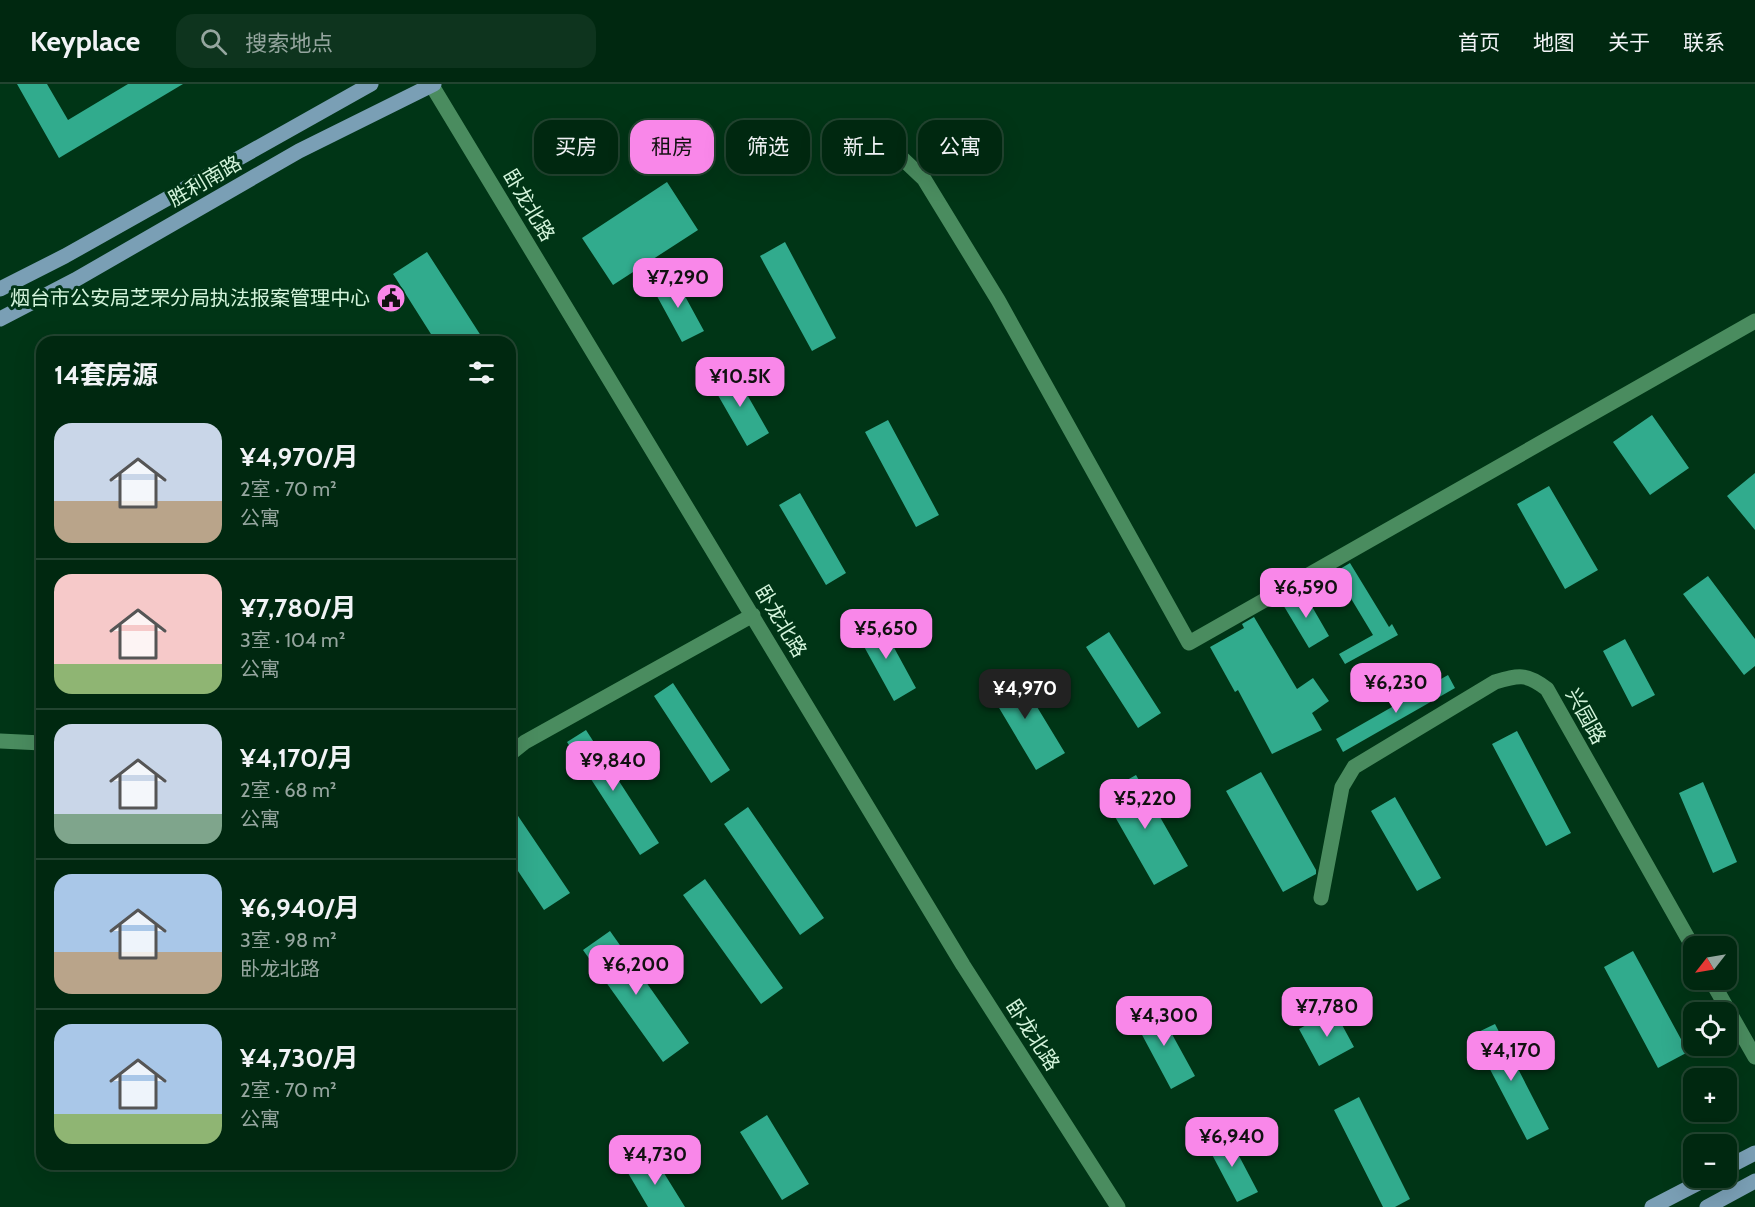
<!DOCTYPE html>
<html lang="zh">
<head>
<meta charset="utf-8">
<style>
	:root { --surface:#002810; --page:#0e341e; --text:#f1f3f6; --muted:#95a69f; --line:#224430; --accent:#f987e9 }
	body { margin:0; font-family:Cabin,"Noto Sans SC",sans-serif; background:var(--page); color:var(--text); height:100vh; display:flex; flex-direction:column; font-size:22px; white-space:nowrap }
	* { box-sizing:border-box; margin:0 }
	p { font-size:20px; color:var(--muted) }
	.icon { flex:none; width:33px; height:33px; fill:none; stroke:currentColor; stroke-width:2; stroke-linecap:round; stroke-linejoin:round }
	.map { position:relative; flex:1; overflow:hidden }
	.panel { position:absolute; left:36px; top:252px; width:480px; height:834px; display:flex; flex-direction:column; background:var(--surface); border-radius:18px; box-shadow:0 6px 24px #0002,0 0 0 2px var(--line) }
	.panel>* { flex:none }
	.banner { position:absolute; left:534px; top:36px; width:570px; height:54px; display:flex; gap:12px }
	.needle { width:39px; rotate:239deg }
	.buttons { position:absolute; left:1683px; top:852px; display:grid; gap:12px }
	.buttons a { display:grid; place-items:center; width:54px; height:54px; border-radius:12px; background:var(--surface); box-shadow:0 6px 24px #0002,0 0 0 2px var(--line); font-size:30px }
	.price { position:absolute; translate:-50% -51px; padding:0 14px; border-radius:12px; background:var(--accent); color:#111; font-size:20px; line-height:39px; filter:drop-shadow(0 2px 3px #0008) }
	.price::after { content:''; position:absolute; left:50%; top:36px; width:18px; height:14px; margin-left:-9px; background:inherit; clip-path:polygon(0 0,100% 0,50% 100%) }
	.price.current { background:#222; color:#fff }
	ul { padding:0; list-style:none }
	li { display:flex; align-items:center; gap:18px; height:150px; padding:0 18px }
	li+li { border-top:2px solid var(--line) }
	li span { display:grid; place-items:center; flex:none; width:168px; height:120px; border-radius:18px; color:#555 }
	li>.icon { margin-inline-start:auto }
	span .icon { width:72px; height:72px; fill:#fffc; stroke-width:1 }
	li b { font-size:26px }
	h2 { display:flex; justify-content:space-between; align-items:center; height:72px; padding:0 18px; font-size:26px }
	.chip { padding:0 21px; border-radius:18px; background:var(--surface); box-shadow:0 6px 24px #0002,0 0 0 2px var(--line); font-size:21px; line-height:54px }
	.chip.current { background:var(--accent); color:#111 }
	header { display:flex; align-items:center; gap:36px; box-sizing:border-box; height:84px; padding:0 30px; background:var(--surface); border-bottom:2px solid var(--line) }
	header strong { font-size:28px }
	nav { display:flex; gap:33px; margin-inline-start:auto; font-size:21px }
	.search { width:420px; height:54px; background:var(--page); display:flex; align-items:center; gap:15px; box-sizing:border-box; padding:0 21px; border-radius:18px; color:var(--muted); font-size:22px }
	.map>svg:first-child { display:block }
</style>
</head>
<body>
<header>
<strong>Keyplace</strong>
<div class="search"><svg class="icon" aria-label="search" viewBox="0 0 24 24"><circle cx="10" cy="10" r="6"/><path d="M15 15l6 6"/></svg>搜索地点</div>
<nav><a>首页</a><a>地图</a><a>关于</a><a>联系</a></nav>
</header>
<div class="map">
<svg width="1755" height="1123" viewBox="0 0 1755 1123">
	<rect width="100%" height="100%" fill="#003516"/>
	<!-- building -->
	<path fill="#31ab8d" d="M17 0H47L68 36 128 0H183L59 74Z
		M667 98 698 146 613 201 582 154Z
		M785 158 836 254 812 267 760 172Z
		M427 168 485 258H436L393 190Z
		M674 192 704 247 682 258 652 203Z
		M733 286 769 349 747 362 711 299Z
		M1652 331 1689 384 1650 411 1613 358Z
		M888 336 939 431 916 443 865 348Z
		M1755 389V446L1727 412Z
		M1549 402 1598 486 1565 505 1517 420Z
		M800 409 846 489 826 501 779 421Z
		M1350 479 1389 543 1392 540 1398 551 1345 580 1339 570 1373 551 1335 488Z
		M1708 492 1755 555V582L1744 591 1683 510Z
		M1303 507 1329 552 1309 564 1282 519Z
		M1254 533 1297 605 1313 594 1329 617 1312 629 1322 646 1272 670 1238 606 1235 608 1210 563 1244 544 1242 540Z
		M879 536 916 604 894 617 856 548Z
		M1109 548 1161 629 1138 644 1086 563Z
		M1625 555 1655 611 1632 623 1603 567Z
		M1014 585 1065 669 1036 686 986 602Z
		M1448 591 1455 604 1343 668 1336 655Z
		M673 599 730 686 711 699 654 612Z
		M586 646 659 759 640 771 567 658Z
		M1517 647 1571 749 1546 762 1492 660Z
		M1261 688 1316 786V790L1283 808 1226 707Z
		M1136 691 1188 782 1154 801 1102 710Z
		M1703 698 1737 778 1713 789 1679 709Z
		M1395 713 1441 794 1417 807 1371 727Z
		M510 720 570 809 544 826 510 775Z
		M748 723 824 834 800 851 724 740Z
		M705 795 783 904 761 920 683 811Z
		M610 847 689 959 663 978 583 866Z
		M1633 867 1688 968 1658 984 1604 883Z
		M1156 921 1195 992 1171 1005 1133 934Z
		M1334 926 1354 963 1319 982 1299 945Z
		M1495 940 1549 1045 1527 1056 1472 951Z
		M1359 1013 1410 1115 1395 1123H1383L1334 1026Z
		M767 1031 809 1100 782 1116 740 1048Z
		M1228 1051 1258 1108 1237 1118 1207 1061Z
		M654 1073 685 1123H648L628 1089Z"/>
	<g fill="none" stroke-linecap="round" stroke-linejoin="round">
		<!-- minor -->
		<path stroke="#4a8c5f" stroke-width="15" d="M431 0 963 881 1118 1123
			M887 60 924 95 998 216 1189 559 1755 237
			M0 657 42 659
			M510 670 525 658 753 531
			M1321 814 1342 703 1354 683 1495 598C1519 591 1526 589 1547 605L1694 865
			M1711 896 1755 973"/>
		<!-- major -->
		<path stroke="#7a9fb5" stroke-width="15" d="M0 205 65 172 371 0
			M0 235 75 196 299 67 434 0
			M1726 1084 1755 1069
			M1652 1123 1708 1094
			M1707 1123 1755 1097"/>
	</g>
	<!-- icons -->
	<defs>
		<g id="civic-disc" transform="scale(1.5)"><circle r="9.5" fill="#f987e9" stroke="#003516"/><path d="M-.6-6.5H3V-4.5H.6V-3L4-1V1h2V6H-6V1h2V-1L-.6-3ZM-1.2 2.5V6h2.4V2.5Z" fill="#111"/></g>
	</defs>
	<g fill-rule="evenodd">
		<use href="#civic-disc" x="391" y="214"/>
	</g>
	<g text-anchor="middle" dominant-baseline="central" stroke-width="6" stroke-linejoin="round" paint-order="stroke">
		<!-- street labels -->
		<g font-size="20" fill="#d3f4db" stroke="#003516">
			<text transform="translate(205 97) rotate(-30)">胜利南路</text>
			<text transform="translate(529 121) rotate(59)">卧龙北路</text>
			<text transform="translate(781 537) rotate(59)">卧龙北路</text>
			<text transform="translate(1586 632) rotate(61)">兴园路</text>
			<text transform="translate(1033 951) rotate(57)">卧龙北路</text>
		</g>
		<!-- poi labels -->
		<g font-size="20" fill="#d3f4db" stroke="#003516" text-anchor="end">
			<text x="370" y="214">烟台市公安局芝罘分局执法报案管理中心</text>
		</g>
	</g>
</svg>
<div class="buttons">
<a><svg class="needle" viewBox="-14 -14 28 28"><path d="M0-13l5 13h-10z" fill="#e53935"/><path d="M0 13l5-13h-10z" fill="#95a69f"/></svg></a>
<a><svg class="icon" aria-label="locate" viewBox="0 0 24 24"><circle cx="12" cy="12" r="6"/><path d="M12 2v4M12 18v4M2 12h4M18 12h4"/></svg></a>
<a>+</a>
<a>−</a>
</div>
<b class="price" style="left:678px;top:225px">¥7,290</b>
<b class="price" style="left:740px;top:324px">¥10.5K</b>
<b class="price" style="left:1306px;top:535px">¥6,590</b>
<b class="price" style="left:886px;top:576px">¥5,650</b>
<b class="price" style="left:1396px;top:630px">¥6,230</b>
<b class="price current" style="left:1025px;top:636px">¥4,970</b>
<b class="price" style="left:613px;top:708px">¥9,840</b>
<b class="price" style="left:1145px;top:746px">¥5,220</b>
<b class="price" style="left:636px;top:912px">¥6,200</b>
<b class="price" style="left:1327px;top:954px">¥7,780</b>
<b class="price" style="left:1164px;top:963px">¥4,300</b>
<b class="price" style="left:1511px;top:998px">¥4,170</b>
<b class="price" style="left:1232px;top:1084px">¥6,940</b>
<b class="price" style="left:655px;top:1102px">¥4,730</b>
<div class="banner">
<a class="chip">买房</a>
<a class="chip current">租房</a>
<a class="chip">筛选</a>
<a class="chip">新上</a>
<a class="chip">公寓</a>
</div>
<section class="panel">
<h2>14套房源<svg class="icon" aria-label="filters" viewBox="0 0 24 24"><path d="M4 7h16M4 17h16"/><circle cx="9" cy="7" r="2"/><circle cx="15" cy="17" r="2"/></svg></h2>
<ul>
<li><span style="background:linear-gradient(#c9d6e8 65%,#b9a48a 0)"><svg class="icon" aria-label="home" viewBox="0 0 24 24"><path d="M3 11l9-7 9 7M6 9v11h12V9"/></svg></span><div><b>¥4,970/月</b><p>2室 · 70 m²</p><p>公寓</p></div></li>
<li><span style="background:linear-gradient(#f6c9c9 75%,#8fb573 0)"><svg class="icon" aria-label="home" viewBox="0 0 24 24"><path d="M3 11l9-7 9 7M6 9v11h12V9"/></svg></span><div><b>¥7,780/月</b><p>3室 · 104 m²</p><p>公寓</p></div></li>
<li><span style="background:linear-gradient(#c9d6e8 75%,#7fa58c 0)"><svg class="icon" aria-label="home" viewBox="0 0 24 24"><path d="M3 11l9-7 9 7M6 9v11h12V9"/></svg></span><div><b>¥4,170/月</b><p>2室 · 68 m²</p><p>公寓</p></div></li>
<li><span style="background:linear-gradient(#a9c7e8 65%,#b9a48a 0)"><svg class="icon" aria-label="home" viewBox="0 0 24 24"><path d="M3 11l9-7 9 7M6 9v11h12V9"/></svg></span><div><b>¥6,940/月</b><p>3室 · 98 m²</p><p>卧龙北路</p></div></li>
<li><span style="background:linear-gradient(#a9c7e8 75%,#8fb573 0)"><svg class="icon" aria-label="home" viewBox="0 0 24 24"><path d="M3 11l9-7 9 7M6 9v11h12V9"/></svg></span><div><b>¥4,730/月</b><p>2室 · 70 m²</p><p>公寓</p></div></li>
</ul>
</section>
</div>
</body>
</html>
